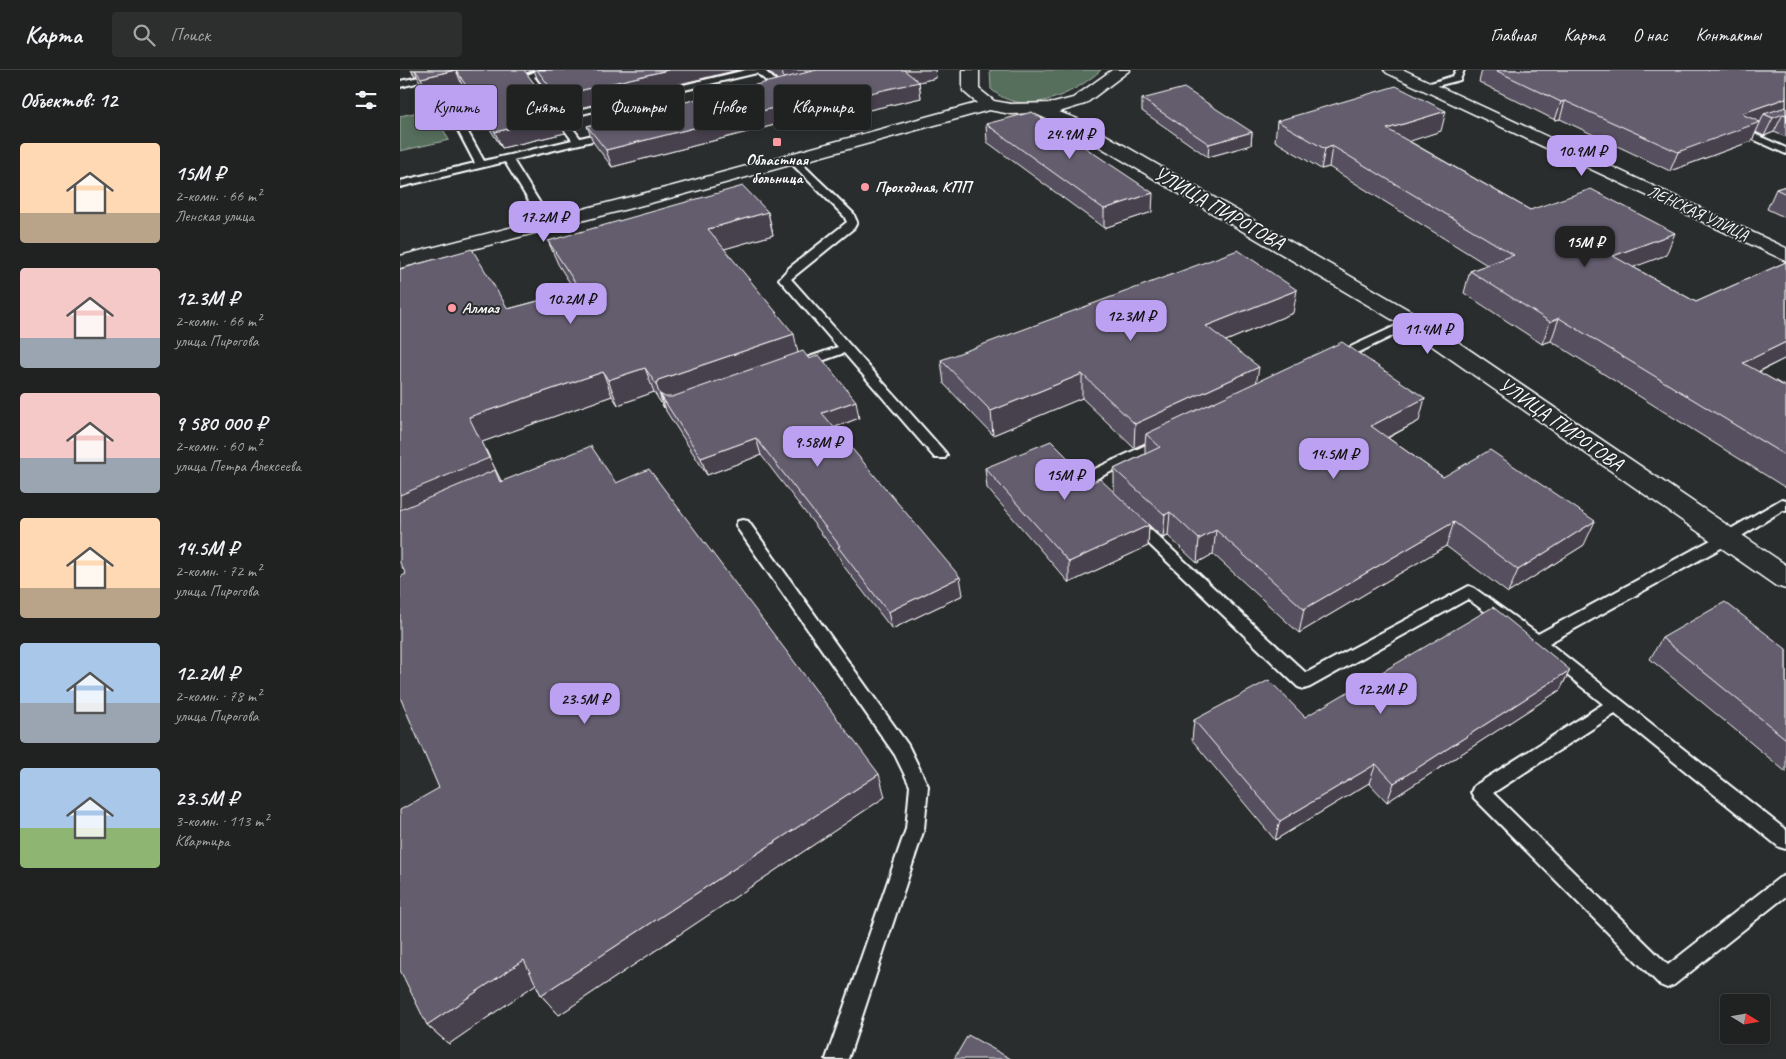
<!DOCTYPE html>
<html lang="ru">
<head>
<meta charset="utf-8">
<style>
	:root { --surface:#202222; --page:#2d2f2f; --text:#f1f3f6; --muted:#a2a4a5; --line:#3d3f40; --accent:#bca0f2 }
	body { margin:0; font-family:Caveat,sans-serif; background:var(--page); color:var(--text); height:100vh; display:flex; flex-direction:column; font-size:19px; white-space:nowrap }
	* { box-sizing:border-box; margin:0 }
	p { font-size:16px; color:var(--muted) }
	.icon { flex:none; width:28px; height:28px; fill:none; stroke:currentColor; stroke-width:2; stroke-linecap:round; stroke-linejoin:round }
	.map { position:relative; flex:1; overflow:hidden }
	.panel { display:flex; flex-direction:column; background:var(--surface); width:400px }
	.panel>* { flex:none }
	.top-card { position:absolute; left:15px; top:15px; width:475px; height:45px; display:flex; gap:10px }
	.needle { width:32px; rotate:101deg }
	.controls { position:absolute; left:1320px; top:924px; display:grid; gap:10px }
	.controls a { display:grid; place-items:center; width:50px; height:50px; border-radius:5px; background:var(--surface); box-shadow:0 2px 8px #0003,0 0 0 1px var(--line); font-size:25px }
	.price { position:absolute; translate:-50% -42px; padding:0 11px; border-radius:10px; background:var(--accent); color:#111; font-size:16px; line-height:32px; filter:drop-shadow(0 1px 2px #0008) }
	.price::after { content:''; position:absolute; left:50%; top:30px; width:15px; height:11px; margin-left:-8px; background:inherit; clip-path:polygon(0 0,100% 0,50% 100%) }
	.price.selected { background:#222; color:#fff }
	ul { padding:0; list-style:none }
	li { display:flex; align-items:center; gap:15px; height:125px; padding:0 20px }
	li span { display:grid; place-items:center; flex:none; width:140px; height:100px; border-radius:5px; color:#555 }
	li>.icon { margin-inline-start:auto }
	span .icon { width:60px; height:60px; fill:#fffc; stroke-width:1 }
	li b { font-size:21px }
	h2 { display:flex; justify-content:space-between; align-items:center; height:60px; padding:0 20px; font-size:21px }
	.tag { padding:0 18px; border-radius:5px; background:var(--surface); box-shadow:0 2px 8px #0003,0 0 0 1px var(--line); font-size:18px; line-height:45px }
	.tag.selected { background:var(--accent); color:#111 }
	header { display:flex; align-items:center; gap:30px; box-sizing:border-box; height:70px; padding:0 25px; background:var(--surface); border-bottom:1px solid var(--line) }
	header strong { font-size:24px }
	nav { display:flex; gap:28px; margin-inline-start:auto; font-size:18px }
	.search { width:350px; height:45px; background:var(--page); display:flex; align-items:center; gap:12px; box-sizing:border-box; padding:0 18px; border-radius:5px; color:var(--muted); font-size:19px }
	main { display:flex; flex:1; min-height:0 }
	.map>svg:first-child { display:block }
</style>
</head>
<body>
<header>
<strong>Карта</strong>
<div class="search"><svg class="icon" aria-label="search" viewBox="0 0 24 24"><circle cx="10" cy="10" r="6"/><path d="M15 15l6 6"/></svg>Поиск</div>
<nav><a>Главная</a><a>Карта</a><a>О нас</a><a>Контакты</a></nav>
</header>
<main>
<section class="panel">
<h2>Объектов: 12<svg class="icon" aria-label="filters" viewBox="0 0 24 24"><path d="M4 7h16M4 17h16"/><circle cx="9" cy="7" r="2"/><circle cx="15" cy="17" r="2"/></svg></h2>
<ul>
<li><span style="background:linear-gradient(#ffd9b3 70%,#b9a48a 0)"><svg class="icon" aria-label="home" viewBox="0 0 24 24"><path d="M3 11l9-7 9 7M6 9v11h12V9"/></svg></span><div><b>15M ₽</b><p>2-комн. · 66 m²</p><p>Ленская улица</p></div></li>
<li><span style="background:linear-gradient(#f6c9c9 70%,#9aa5b1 0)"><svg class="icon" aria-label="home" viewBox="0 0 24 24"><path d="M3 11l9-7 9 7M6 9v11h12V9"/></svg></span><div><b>12.3M ₽</b><p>2-комн. · 66 m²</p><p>улица Пирогова</p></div></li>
<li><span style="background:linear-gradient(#f6c9c9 65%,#9aa5b1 0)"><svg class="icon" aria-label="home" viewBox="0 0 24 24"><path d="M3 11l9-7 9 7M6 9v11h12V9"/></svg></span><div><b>9 580 000 ₽</b><p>2-комн. · 60 m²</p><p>улица Петра Алексеева</p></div></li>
<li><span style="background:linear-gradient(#ffd9b3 70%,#b9a48a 0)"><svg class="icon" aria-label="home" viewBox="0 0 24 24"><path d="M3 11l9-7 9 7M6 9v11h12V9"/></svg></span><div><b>14.5M ₽</b><p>2-комн. · 72 m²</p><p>улица Пирогова</p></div></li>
<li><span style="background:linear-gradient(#a9c7e8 60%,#9aa5b1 0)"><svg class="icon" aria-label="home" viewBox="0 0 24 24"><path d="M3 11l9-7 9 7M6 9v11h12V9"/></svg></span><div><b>12.2M ₽</b><p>2-комн. · 78 m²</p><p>улица Пирогова</p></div></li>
<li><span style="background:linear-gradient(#a9c7e8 60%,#8fb573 0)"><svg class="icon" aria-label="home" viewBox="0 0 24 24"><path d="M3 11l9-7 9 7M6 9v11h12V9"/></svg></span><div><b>23.5M ₽</b><p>3-комн. · 113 m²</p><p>Квартира</p></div></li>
</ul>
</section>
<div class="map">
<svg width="1386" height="989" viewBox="0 0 1386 989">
	<rect width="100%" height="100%" fill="#2a2d2e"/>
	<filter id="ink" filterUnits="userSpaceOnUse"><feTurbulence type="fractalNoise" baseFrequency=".02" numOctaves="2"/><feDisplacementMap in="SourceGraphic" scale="10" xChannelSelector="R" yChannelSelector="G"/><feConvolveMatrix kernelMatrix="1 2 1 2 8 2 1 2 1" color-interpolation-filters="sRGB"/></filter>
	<g filter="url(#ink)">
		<!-- green -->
		<path fill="#566e5c" stroke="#aab6ae" d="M590 0H701C673 25 623 49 591 19Z
			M32 39 49 70 0 81V46Z"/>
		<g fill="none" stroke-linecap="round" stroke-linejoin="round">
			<!-- lane casing -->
			<g stroke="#fff" stroke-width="4">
				<path id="lane" d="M53 0H69L0 17V11Z
					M139 0H152L134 7 162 44 346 0H364L387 21 380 23 357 3 165 48 180 68 210 61 215 64 213 66 113 90 153 154 148 157 143 154 105 92 0 117V111L75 93 41 28 42 26 49 28 84 91 172 70 125 6Z
					M1056 0H1064L1060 10 1025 19 1021 16 1053 6Z
					M1386 45V51L1350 62 1386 78V84L1337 62Z
					M392 86 395 87 453 143 457 152 454 158 391 209 545 382 547 385 545 388H535L444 283 402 298 396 294 398 291 438 277 379 209 389 198 447 152 444 146 389 91V87Z
					M1013 248 1017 250 1019 252 1017 254 939 292H931L929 289 931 286Z
					M763 367 768 368 770 371 768 374 696 409 708 422 706 425H696L680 408 682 405Z
					M1382 429 1386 430V441L1383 440 1332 472 1149 573 1386 760V779L1379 777 1215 644 1093 723 1268 895 1379 808 1386 805V826L1274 915 1267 918 1260 915 1074 728 1071 722 1074 716 1203 634 1131 576 1068 529 910 617 904 619 898 617 727 453 729 449H739L906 603 1069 516 1074 518 1138 564 1322 464Z
					M343 450 348 451 508 675 528 716 524 759 448 989H426L506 759 510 716 495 685 338 459 336 455 338 451Z"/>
			</g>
			<!-- street casing -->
			<g stroke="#fff" stroke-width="3">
				<path id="street" d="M984 0H1004L1386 178V191L987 3Z"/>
			</g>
			<!-- secondary casing -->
			<g stroke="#fff" stroke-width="3">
				<path id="secondary" d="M563 0H579V19L594 31 611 34 654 33 673 28 712 0H730L685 34 659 42 680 50 1021 247 1386 495V519L1376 516 1005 257 668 58 633 43 611 44 589 40 285 124 0 198V186L273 116 577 33 563 21Z"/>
			</g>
			<!-- lane -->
			<use href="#lane" fill="#2a2d2e" fill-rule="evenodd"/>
			<!-- street -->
			<use href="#street" fill="#2a2d2e" fill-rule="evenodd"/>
			<!-- secondary -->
			<use href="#secondary" fill="#2a2d2e" fill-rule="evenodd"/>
		</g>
		<!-- wall -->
		<path fill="#56505f" stroke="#fff" d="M11 0H338L163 42 137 8 134 0 126 3 159 47 165 63 102 78 62 15 28 23 21 14 17 6H15Z
			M367 0H535L536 8 519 12 521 28 456 43 448 36 212 97 193 72 187 56 378 10Z
			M1082 0H1386V67L1374 62 1364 66 1356 62 1352 71 1270 101 1160 49 1155 50 1079 12Z
			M742 29 852 62 851 75 808 87 742 41Z
			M877 51 1041 61 1009 71 1130 140 1266 185 1233 197 1296 232 1386 192V288L1359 302 1386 317V418L1151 271 1142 274 1064 223 1070 201 1087 195 929 97 921 99 875 71Z
			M586 54 752 142 704 158 587 72Z
			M1386 116V148L1367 139 1376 119Z
			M368 142 373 165 324 179 398 283 459 348 433 358 563 525 492 559 442 494 441 489 361 385 307 405 266 341 265 337 264 338 254 322 218 335 212 326 82 372 101 411 216 413 485 727 159 945 141 925 136 914 49 974 27 955 39 718 6 504 108 239 175 221 158 194 148 171Z
			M893 243 826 271 856 312 1019 351 988 368 1043 407 1184 475 1108 523 1046 476 899 563 813 484 797 493 768 466 763 468 749 455 748 476 669 513 587 418 585 398 692 412 714 422V399L745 384V373L734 378 682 328 593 365 544 314 541 290Z
			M1262 568 1386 579V702L1250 589Z
			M1170 600 1160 620 987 732 969 713 875 770 792 670 794 650 905 647Z"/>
		<!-- shaded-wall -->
		<path fill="#46414d" stroke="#fff" d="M12 0H15L17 6H15Z
			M56 0 62 15 28 23 21 8Z
			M121 0H134L124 4Z
			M268 0H338L163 42 157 26Z
			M382 0H442L385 16Z
			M504 0H535L536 8 519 12 521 28 456 43 453 27Z
			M445 20 448 36 212 97 206 80Z
			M1386 28V44H1383L1374 62 1364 66 1373 48 1364 44 1352 71 1270 101 1278 82 1343 43Z
			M1165 31 1160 49 1155 50 1161 32Z
			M1046 41 1041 61 983 80 987 59Z
			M159 47 165 63 102 78 95 62Z
			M852 62 851 75 808 87 809 74Z
			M932 76 929 97 921 99 925 79Z
			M753 123 752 142 704 158V139Z
			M368 142 373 165 314 182 308 159Z
			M1275 163 1266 185 1205 208 1213 186Z
			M897 220 893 243 804 280 806 256Z
			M1159 248 1151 271 1142 274 1150 252Z
			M394 264 399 288 266 334 260 324 265 337 264 338 256 314 258 310Z
			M1386 272V288L1331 315 1343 293Z
			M859 297 855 321 746 364 745 373 734 378 735 354Z
			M245 298 254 322 218 335 208 310Z
			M203 302 212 326 82 372 102 413 0 456V425L69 347Z
			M682 304V328L593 365 591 341Z
			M1025 328 1019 351 965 379 971 356Z
			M456 331 459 348 425 361 422 343Z
			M356 368 361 385 307 405 301 388Z
			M770 442 768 466 763 468 765 445Z
			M1195 451 1184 475 1108 523 1118 500Z
			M1054 452 1046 476 899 563 904 539Z
			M749 455 748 476 669 513V492Z
			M816 460 813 484 797 493 799 469Z
			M560 507 563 525 492 559 488 542Z
			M1170 600 1160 620 987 732 994 713Z
			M976 694 969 713 875 770 880 751Z
			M479 704 485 727 159 945 141 925Z
			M124 890 142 910 49 974 27 955Z"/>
		<!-- building -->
		<path fill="#645d6e" stroke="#fff" d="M15 0H55L21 8Z
			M56 0H124L159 47 95 62Z
			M137 0H268L157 26Z
			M417 0H504L519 12 453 27 445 20 206 80 187 56Z
			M1095 0H1386V28L1343 43 1344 45 1360 52 1278 82 1165 31 1161 32Z
			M996 16 1046 41 987 59 1130 140 1191 119 1275 163 1213 186 1296 232 1386 192V272L1343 293 1386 317V386L1159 248 1150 252 1070 201 1114 185 932 76 925 79 877 51Z
			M784 18 852 62 809 74 742 29Z
			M1386 37V45L1383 44 1373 48 1364 44Z
			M632 42 753 123 704 139 586 54Z
			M343 116 368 142 308 159 394 264 258 310 256 314 245 298 208 310 203 302 69 347 89 388 0 425V199L72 179 108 239 180 220 148 171Z
			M1386 116V124L1376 119Z
			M838 180 897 220 806 256 859 297 735 354 682 304 591 341 541 290Z
			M942 272 1025 328 971 356 1043 407 1090 380 1195 451 1118 500 1054 452 904 539 816 460 799 469 770 442 765 445 714 399 760 377 746 364Z
			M403 281 409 289 419 285 456 331 422 343 560 507 488 542 438 477 440 476 356 368 301 388 260 324 265 327H272Z
			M651 371 692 412 700 409 749 455 669 492 585 398Z
			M191 376 216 413 249 399 479 704 141 925 124 890 27 955 0 900V740L39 718 0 627V507L6 504 0 493V440L95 400 100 412Z
			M1325 532 1386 579V669L1262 568Z
			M1093 537 1170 600 994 713 976 694 880 751 794 650 869 610 905 647Z
			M568 965 611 989H554Z"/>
	</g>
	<!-- markers -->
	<g fill="#ff9aa2" stroke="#2a2d2e" stroke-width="2">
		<rect x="372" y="67" width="10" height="10" rx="2.5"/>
		<circle cx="465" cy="117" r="5"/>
		<circle cx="52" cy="238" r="5"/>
	</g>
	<g text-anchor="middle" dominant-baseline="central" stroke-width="4" stroke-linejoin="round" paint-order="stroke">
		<!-- far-poi labels -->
		<g font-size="16" font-weight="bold" fill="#fff" stroke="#2a2d2e" text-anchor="start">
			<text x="377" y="90" text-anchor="middle">Областная<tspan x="377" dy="18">больница</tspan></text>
			<text x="475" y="117">Проходная, КПП</text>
			<text x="62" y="238">Алмаз</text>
		</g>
		<!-- far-street labels -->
		<g font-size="16" fill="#fff" stroke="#2a2d2e">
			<text transform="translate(1298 143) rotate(25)">ЛЕНСКАЯ УЛИЦА</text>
		</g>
		<!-- street labels -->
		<g font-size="20" fill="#fff" stroke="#2a2d2e">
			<text transform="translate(819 138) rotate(30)">УЛИЦА ПИРОГОВА</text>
			<text transform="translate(1161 354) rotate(35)">УЛИЦА ПИРОГОВА</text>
		</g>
	</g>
</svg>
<div class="controls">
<a><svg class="needle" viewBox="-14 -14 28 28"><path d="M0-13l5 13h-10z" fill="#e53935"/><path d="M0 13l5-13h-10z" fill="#a2a4a5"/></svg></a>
</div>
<b class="price" style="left:670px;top:90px">24.9M ₽</b>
<b class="price" style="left:1182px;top:107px">10.9M ₽</b>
<b class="price" style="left:144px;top:173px">17.2M ₽</b>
<b class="price selected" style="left:1185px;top:198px">15M ₽</b>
<b class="price" style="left:171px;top:255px">10.2M ₽</b>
<b class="price" style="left:731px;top:272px">12.3M ₽</b>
<b class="price" style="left:1028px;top:285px">11.4M ₽</b>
<b class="price" style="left:418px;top:398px">9.58M ₽</b>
<b class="price" style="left:934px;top:410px">14.5M ₽</b>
<b class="price" style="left:665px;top:431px">15M ₽</b>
<b class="price" style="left:981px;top:645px">12.2M ₽</b>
<b class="price" style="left:185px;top:655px">23.5M ₽</b>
<div class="top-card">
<a class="tag selected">Купить</a>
<a class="tag">Снять</a>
<a class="tag">Фильтры</a>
<a class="tag">Новое</a>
<a class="tag">Квартира</a>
</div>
</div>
</main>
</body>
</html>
